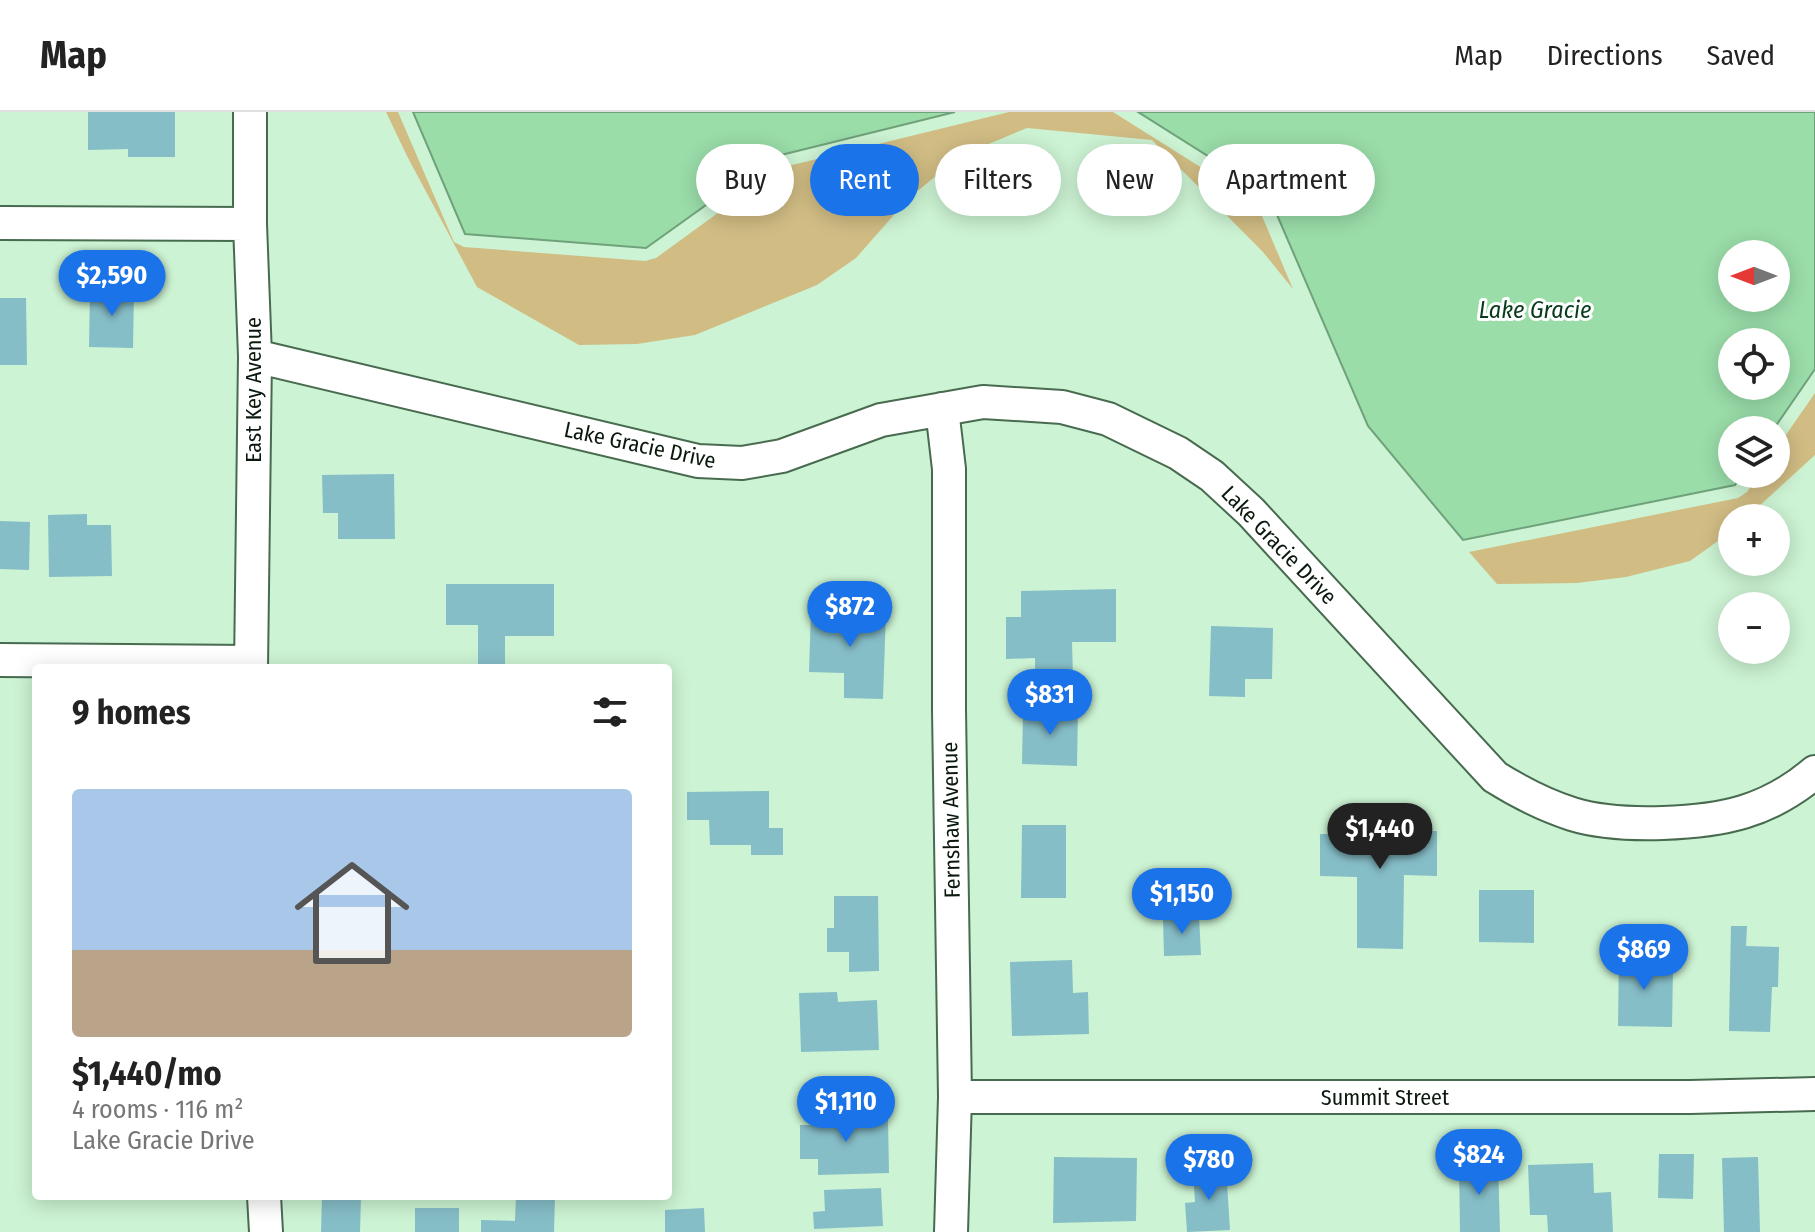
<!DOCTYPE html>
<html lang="en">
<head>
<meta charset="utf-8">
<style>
	:root { --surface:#fff; --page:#f6f6f6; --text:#222; --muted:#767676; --line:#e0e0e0; --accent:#1a73e8 }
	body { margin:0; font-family:"Fira Sans Condensed",sans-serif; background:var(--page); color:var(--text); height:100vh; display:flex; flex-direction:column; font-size:30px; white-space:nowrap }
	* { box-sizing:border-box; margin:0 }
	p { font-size:26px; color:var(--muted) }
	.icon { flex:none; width:44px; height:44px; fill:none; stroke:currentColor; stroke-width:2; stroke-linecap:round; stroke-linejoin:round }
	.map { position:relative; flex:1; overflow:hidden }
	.details { position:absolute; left:32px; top:552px; width:640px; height:536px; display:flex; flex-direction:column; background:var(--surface); border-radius:8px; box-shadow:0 4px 20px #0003 }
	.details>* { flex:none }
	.guide { position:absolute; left:696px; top:32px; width:760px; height:72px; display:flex; gap:16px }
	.needle { width:52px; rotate:270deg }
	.controls { position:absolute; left:1718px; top:128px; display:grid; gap:16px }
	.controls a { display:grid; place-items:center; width:72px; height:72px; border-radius:50%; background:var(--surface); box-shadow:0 4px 20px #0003; font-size:40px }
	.price { position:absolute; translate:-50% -68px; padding:0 18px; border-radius:28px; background:var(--accent); color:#fff; font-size:26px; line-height:52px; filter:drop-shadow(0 2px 4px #0008) }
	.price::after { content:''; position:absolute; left:50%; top:48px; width:24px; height:18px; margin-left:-12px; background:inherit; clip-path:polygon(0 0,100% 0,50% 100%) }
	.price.on { background:#222; color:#fff }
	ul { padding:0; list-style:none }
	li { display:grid; align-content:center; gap:16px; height:424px; padding:0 40px }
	li span { display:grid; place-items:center; height:248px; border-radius:8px; color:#555 }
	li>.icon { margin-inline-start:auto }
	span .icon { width:144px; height:144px; fill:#fffc; stroke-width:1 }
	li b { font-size:34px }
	h2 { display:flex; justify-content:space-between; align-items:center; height:96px; padding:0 40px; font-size:34px }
	.tag { padding:0 28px; border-radius:36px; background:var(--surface); box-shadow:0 4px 20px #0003; font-size:28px; line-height:72px }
	.tag.on { background:var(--accent); color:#fff }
	header { display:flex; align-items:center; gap:48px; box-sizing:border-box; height:112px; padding:0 40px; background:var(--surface); border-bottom:2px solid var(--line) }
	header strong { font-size:38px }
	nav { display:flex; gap:44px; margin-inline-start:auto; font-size:28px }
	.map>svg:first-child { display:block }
</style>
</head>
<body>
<header>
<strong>Map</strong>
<nav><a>Map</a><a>Directions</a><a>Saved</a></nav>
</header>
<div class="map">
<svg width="1815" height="1120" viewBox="0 0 1815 1120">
	<rect width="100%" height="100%" fill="#ccf3d3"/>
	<!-- green -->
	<path fill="#d1bd84" d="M386 0H398L454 130 464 135 645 149 656 146 780 56 1009 0H1113L1256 90 1293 177 1263 140 1152 28 1027 16 960 44 908 87 856 146 817 173 695 223 637 232 579 233 477 175 407 44Z
		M1815 281V343L1746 406H1732V419L1690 449 1626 465 1577 471 1497 472 1469 440 1738 386 1747 380 1759 362H1776V337Z"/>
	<!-- water -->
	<path fill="#9adda9" stroke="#6fa27a" stroke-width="2" fill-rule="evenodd" d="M413 0H955L773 45 646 136 465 122Z
		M1138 0H1815V257L1773 318H1732V362H1742L1735 373 1463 428 1368 314 1268 82ZM1732 142H1776V186H1732ZM1732 230H1776V274H1732Z"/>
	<!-- building -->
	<path fill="#86bec8" d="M88 0H175V45H128V37L88 38Z
		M90 177H134L133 236 89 235Z
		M0 186H26L27 253H0Z
		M394 362 395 427H338V401H323L322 363Z
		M87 402V413H111L112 464 49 465 48 403Z
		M0 409 30 410 29 458 0 457Z
		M446 472H554V524H505V556H478V513H446Z
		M1116 477V530H1072L1073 564H1035V546L1006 547V505H1021V479Z
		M811 498 886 499 883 587 844 586V561L809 560Z
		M1211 514 1273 516 1272 567H1245V585L1209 584Z
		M1023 597 1078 598 1077 654 1022 652Z
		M769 679V716H783V743H751V733H710L709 708H687V680Z
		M1361 693H1400L1399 718 1437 719V764L1404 763 1403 837 1357 836V765L1320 764V722H1360Z
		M1022 713H1066V786H1021Z
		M1479 778H1534V831L1479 830Z
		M834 784H878L879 859 849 860V840H827V816H834Z
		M1199 804 1201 843 1164 844 1163 806Z
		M1731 814H1747L1746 834 1779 835 1778 875H1772L1770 920 1729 919Z
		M1619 841H1652V857H1673L1672 915 1618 914Z
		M1072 848 1073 881 1088 880 1089 922 1012 924 1010 850Z
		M837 880 838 890 877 888 879 938 801 940 799 881Z
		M848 994V1009L888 1008 889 1061 818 1063V1047H800V1013H822V995Z
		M1659 1042H1694L1693 1087 1658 1086Z
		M1054 1045 1137 1046 1136 1109 1053 1111Z
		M1758 1045 1760 1120H1724L1722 1046Z
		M1498 1050 1500 1120H1460L1459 1051Z
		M1593 1051 1594 1081 1611 1080 1613 1120H1548L1547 1103H1530L1528 1053Z
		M1226 1055 1230 1118 1187 1120 1185 1091 1195 1090 1193 1057Z
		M881 1076 883 1114 814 1117 813 1100 825 1099 824 1078Z
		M322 1084H361L360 1120H321Z
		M516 1084 555 1085 554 1120H481V1108L515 1109Z
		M415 1096H459V1120H415Z
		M704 1096 705 1120H665V1098Z"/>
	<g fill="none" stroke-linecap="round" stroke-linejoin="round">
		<!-- minor casing -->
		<g stroke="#486b50" stroke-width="36">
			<path id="minor" d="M250 0V112L255 244 251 556
				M0 111 250 112
				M255 244 698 349 742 351 782 344 881 308 983 290 1062 295 1108 307 1178 341 1212 364 1251 400 1495 665C1519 680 1544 693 1572 702 1601 711 1632 712 1663 711 1723 709 1768 700 1815 660
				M942 297 949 357V598L955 985 951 1120
				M0 548 251 550
				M955 985H1690L1815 982
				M264 1084 266 1120"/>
		</g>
		<!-- minor -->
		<use href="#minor" stroke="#fff" stroke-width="32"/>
	</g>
	<g text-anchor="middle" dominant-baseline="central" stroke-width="6" stroke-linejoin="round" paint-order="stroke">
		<!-- street labels -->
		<g font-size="22" fill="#0a180d" stroke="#fff">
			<text transform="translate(253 278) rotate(-90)">East Key Avenue</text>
			<text transform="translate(640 333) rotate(12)">Lake Gracie Drive</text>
			<text transform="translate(1279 433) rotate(46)">Lake Gracie Drive</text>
			<text transform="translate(951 708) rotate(-91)">Fernshaw Avenue</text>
			<text x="1385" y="985">Summit Street</text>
		</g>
		<!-- water labels -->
		<g font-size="24" font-style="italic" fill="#083b1b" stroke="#fff">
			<text x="1535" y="198">Lake Gracie</text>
		</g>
	</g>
</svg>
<div class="controls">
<a><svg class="needle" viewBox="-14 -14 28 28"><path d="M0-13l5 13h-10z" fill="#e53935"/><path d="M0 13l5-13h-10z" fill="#767676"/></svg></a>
<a><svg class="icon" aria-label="locate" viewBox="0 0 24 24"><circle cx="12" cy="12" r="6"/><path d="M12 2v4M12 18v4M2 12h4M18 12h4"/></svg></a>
<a><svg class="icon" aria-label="layers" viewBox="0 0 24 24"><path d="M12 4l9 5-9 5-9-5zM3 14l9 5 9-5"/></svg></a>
<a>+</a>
<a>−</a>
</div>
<b class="price" style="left:112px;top:206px">$2,590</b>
<b class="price" style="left:850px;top:537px">$872</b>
<b class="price" style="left:1050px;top:625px">$831</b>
<b class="price on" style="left:1380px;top:759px">$1,440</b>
<b class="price" style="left:1182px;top:824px">$1,150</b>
<b class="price" style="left:1644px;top:880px">$869</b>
<b class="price" style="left:846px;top:1032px">$1,110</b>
<b class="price" style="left:1479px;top:1085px">$824</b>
<b class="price" style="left:1209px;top:1090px">$780</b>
<div class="guide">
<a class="tag">Buy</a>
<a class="tag on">Rent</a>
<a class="tag">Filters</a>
<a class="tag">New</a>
<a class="tag">Apartment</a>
</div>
<section class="details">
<h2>9 homes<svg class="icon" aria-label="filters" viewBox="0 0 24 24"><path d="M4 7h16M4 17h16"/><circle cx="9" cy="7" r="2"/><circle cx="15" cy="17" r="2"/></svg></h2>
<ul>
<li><span style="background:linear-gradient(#a9c7e8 65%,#b9a48a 0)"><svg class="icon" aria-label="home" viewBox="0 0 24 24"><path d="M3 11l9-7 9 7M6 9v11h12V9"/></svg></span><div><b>$1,440/mo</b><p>4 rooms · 116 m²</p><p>Lake Gracie Drive</p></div></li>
</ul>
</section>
</div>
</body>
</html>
